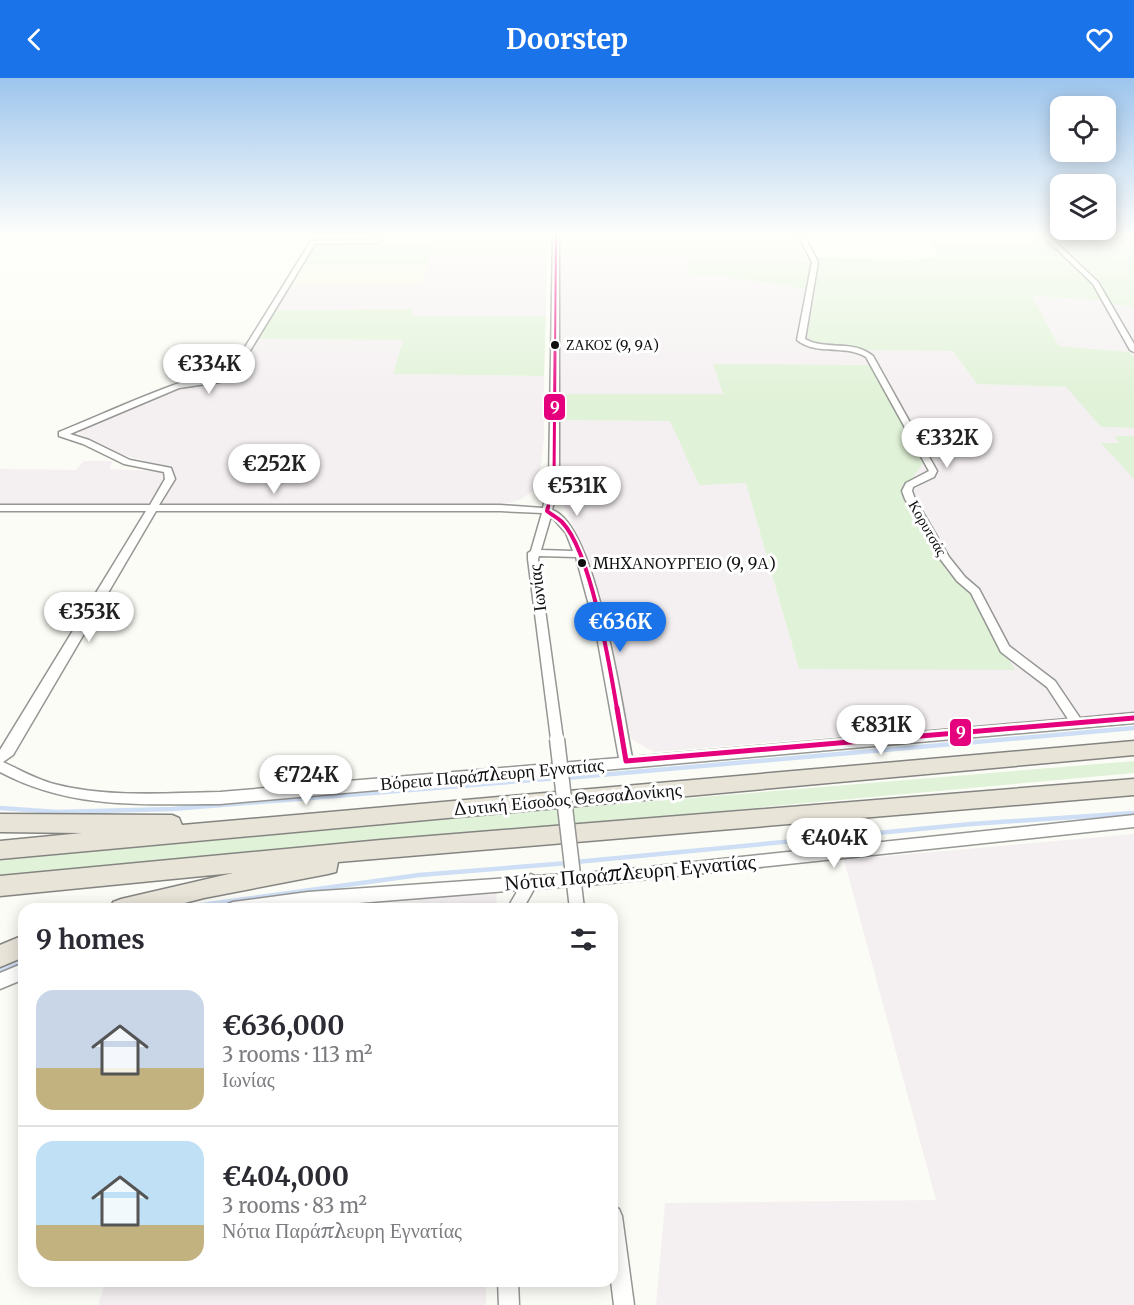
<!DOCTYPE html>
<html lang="en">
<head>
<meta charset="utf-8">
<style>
	:root { --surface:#fff; --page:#f7f7f7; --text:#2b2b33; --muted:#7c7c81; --line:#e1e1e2; --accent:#1a73e8 }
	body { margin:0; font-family:Merriweather,serif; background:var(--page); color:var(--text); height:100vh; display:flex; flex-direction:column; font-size:22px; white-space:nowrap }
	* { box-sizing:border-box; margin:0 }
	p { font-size:20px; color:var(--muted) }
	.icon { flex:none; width:33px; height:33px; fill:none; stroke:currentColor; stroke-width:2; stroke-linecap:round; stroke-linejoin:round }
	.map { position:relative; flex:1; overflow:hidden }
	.details { position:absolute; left:18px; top:825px; width:600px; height:384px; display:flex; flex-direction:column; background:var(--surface); border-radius:18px; box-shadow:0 3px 15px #0003 }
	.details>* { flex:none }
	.fabs { position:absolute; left:1050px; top:18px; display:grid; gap:12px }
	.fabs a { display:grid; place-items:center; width:66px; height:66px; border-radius:12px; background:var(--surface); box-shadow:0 3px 15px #0003; font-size:30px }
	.price { position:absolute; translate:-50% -51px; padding:0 14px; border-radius:21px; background:#fff; color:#222; font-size:20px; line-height:39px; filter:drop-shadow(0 2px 3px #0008) }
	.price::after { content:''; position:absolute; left:50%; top:36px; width:18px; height:14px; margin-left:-9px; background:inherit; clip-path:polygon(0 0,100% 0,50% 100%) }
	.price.active { background:var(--accent); color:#fff }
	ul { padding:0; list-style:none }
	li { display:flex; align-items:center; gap:18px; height:150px; padding:0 18px }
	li+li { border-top:2px solid var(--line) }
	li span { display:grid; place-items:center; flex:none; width:168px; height:120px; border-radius:18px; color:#555 }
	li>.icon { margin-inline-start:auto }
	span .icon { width:72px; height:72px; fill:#fffc; stroke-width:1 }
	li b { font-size:26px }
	h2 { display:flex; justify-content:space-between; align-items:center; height:72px; padding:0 18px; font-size:26px }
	header { display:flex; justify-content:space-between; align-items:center; height:78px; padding:0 18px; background:var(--accent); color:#fff; font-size:27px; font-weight:700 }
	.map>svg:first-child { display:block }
</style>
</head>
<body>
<header><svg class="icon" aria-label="back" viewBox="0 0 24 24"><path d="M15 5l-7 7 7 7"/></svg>Doorstep<svg class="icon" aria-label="heart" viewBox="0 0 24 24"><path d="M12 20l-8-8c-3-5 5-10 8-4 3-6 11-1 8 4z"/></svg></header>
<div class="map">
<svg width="1134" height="1227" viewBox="0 0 1134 1227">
	<rect width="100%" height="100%" fill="#fcfcf6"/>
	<!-- industrial -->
	<path fill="#f4eff1" d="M384 155H548L546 238H412V231L275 232 290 206H422L434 165H380Z
		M560 155H1045L1054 164H928L926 161 807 160 819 184H685L690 197 723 198 816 213 806 259 868 272 953 273 977 306 1067 309 1101 349 1134 350V358H1115L1121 365H1102L1134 401V634L654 674 631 661 602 522 583 469 560 420 559 342 670 343 699 406 746 405 799 591 970 515 946 492 902 414 714 287 723 317 558 316Z
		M1032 218 1101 222 1104 226 1134 228V280L1130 274 1059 268Z
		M259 261 403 262 393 296 544 298V361L539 405 534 413 519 422 502 427 0 426V391L76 392 84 383H110L113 384 109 391 156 393 160 387 120 376 79 356 81 351 166 314 196 306 209 312 225 303 237 294Z
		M1134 756V1227H656L665 1125 936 1122 844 782Z
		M497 814 496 831H327Z
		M106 1203H486V1227H98Z"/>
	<!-- farmland -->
	<path fill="#f5f8e3" d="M305 186H428L422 206H290Z"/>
	<!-- green -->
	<path fill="#e0f2d7" d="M1045 155H1134V228L1104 226 1100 222 1032 218 1059 268 1130 274 1134 280V350L1101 349 1066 309 977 306 953 273 868 272 813 263 806 259 816 213 723 198 689 197 685 184H818L816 179 911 182 940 179 928 164H1053Z
		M434 164 428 186H305L314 170 321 166Z
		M413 231 412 238H546L544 298 393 296 403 262 259 261 275 232Z
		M713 286 871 287 924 384 902 414 946 492 970 515 1015 592 799 591 746 405 699 407 670 343 559 342 558 316H723Z
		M1114 358H1134V401L1101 365H1120Z
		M1134 683V695L0 799V782L571 730Z"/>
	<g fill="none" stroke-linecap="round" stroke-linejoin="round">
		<!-- stream-far1 -->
		<path stroke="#cedef5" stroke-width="4.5" d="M566 700 1134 650
			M0 730 57 734 172 731 559 700
			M576 784 971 746 1134 735
			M173 831 419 797 568 785
			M2 891 24 883"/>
		<!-- stream -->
		<path stroke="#cedef5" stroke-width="6" d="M0 892 6 890"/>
		<!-- minor casing -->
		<g stroke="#969694" stroke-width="3">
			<path id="minor" d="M378 155H384L380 163 375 165 315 166 242 286 234 296 220 304 179 310 70 356 89 362 130 382 171 390 175 401 159 427H500L543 430 549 402 553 155H559V402L552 432C596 445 623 634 632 679L1068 641 1047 609 1001 574 971 515 957 503 941 482 905 421 902 413 906 405 929 393 866 279C845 266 817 278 797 262L812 184 797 155H803L818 184 805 261C826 273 853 261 873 278L937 393 934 399 913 409 912 413 915 421 949 479 965 499 979 511 1009 568 1055 603 1080 640 1134 635V645L220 726C142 726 72 732 0 694V672L146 433H0V427H150L165 401 164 394 124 386 83 366 59 358V354C96 339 133 322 171 308 195 298 215 307 235 285L311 163 374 161ZM156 433H500L542 435 531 473 528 475V481L551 661 553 664H561L563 661 538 481 539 478 576 479 596 553 619 680 220 714C165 715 108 720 54 706 36 701 20 692 3 684L13 677ZM551 438 566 455 573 473 541 472Z
				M1040 155H1046L1098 204 1134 266V274L1130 272 1093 206Z
				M1134 737V749L611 805 534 811 523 831H507L518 812 284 831H225L228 826 233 824 308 814 526 799 531 796 535 798 611 793Z
				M24 885V901L0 911V895Z
				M612 1128 619 1131 622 1138 634 1227H614L611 1203Z
				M498 1203H518L519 1227H499Z"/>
		</g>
		<!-- highway casing -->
		<g stroke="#848481" stroke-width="3">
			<path id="highway" d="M1134 663V677L0 781V763L82 755 0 754V736L172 737 179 740 182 747Z
				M1134 701V717L338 784 336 794 328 796 204 820 161 831H110L113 824 121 821 233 795 0 818V798L381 762Z
				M24 857V879L0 889V867Z"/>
		</g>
		<!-- minor -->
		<use href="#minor" fill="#fffffe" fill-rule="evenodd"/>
		<!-- highway -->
		<use href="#highway" fill="#e9e4d8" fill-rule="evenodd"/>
		<!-- minor-bridge casing -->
		<g stroke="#969694" stroke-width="17" stroke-linecap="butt">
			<path id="minor-bridge" d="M557 661 577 831"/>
		</g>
		<!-- minor-bridge -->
		<use href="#minor-bridge" stroke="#fffffe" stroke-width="14"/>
		<!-- bus-1-far3 casing -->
		<g stroke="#fff" stroke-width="4.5">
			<path id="bus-1-far3" d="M555 275 556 155"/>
		</g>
		<!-- bus-1-far2 casing -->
		<g stroke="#fff" stroke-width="6">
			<path id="bus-1-far2" d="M548 430 554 402 555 274"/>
		</g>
		<!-- bus-1-far1 casing -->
		<g stroke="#fff" stroke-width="8">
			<path id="bus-1-far1" d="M548 429 547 433C552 437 558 440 562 444 591 474 610 589 617 631"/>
		</g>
		<!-- bus-1 casing -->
		<g stroke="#fff" stroke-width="10">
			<path id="bus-1" d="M617 630 626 683 1134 640"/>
		</g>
		<!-- bus-1-far3 -->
		<use href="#bus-1-far3" stroke="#e5007d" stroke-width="2"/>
		<!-- bus-1-far2 -->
		<use href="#bus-1-far2" stroke="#e5007d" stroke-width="3"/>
		<!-- bus-1-far1 -->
		<use href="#bus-1-far1" stroke="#e5007d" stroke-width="4"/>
		<!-- bus-1 -->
		<use href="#bus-1" stroke="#e5007d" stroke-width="5"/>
	</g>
	<!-- sky -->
	<linearGradient id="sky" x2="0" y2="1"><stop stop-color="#9dc5ed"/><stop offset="0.48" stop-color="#fefefb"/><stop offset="1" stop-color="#fefefb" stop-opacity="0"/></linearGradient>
	<rect width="1134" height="326" fill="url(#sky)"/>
	<!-- markers -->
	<g fill="#101010" stroke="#fff" stroke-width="2">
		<circle cx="555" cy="267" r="5"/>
		<circle cx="582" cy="485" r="5"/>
	</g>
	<g text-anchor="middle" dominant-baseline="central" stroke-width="6" stroke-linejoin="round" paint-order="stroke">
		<!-- far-bus labels -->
		<g font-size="14" fill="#101010" stroke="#fff" text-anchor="start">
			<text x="566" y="267">ΖΑΚΟΣ (9, 9Α)</text>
		</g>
		<!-- far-street labels -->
		<g font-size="15" fill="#101010" stroke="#fff">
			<text transform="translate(928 450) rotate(60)">Κορυτσάς</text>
		</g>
		<!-- bus labels -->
		<g font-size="16" fill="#101010" stroke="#fff" text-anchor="start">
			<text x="593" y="485">ΜΗΧΑΝΟΥΡΓΕΙΟ (9, 9Α)</text>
		</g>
		<!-- street labels -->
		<g font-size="18" fill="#101010" stroke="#fff">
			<text transform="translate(537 510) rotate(-97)">Ιωνίας</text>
			<text transform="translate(492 696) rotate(-5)">Βόρεια Παράπλευρη Εγνατίας</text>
			<text transform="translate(567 721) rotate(-5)">Δυτική Είσοδος Θεσσαλονίκης</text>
		</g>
		<!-- near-street labels -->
		<g font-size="21" fill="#101010" stroke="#fff">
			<text transform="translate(630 794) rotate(-5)">Νότια Παράπλευρη Εγνατίας</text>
		</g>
	</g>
	<g stroke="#fff" stroke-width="2">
		<rect x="543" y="315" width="23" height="28" rx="6" fill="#e5007d"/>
		<rect x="949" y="640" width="23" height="29" rx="6" fill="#e5007d"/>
	</g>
	<g font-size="16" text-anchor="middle" font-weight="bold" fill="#fff">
		<text x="555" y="335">9</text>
		<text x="961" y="660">9</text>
	</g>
</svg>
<div class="fabs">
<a><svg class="icon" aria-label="locate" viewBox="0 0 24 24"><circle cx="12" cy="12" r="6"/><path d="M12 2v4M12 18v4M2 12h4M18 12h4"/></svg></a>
<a><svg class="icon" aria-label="layers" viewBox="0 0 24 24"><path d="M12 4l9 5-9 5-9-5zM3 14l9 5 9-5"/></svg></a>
</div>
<b class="price" style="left:209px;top:317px">€334K</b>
<b class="price" style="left:947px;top:391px">€332K</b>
<b class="price" style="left:274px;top:417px">€252K</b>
<b class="price" style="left:577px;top:439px">€531K</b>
<b class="price" style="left:89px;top:565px">€353K</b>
<b class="price active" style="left:620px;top:575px">€636K</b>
<b class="price" style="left:881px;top:678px">€831K</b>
<b class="price" style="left:306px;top:728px">€724K</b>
<b class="price" style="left:834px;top:791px">€404K</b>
<section class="details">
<h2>9 homes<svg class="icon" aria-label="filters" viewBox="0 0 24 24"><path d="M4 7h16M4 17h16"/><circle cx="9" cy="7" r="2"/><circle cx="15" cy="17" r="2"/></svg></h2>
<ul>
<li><span style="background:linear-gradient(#c9d6e8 65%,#c2b280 0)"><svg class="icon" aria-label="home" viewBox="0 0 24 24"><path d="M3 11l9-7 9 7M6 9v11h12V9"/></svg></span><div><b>€636,000</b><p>3 rooms · 113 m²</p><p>Ιωνίας</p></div></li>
<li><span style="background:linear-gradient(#bfe0f5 70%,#c2b280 0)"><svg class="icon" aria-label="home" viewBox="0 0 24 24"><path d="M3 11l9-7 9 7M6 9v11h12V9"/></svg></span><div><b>€404,000</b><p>3 rooms · 83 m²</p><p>Νότια Παράπλευρη Εγνατίας</p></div></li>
</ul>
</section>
</div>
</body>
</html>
